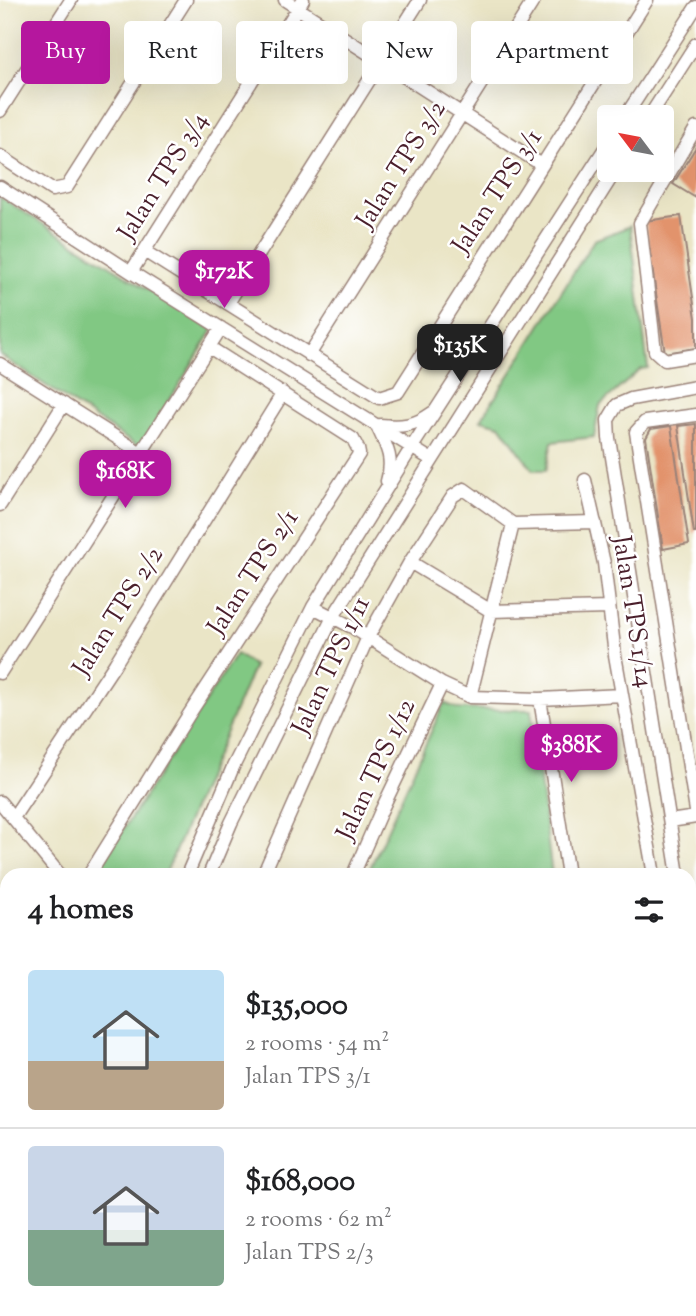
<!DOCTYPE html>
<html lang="en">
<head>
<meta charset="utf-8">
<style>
	:root { --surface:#fff; --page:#f2f2f2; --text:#202124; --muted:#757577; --line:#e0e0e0; --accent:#b5179e }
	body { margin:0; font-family:"Sorts Mill Goudy",serif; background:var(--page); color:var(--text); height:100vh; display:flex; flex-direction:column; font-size:26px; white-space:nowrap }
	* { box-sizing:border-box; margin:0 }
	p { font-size:23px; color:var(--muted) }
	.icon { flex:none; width:38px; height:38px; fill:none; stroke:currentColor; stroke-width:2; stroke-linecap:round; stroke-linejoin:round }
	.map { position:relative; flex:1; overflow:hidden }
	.sheet { position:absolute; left:0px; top:868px; width:696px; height:448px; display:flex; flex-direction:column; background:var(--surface); border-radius:21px 21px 0 0; box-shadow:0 7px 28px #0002 }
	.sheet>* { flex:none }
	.guide { position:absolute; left:21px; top:21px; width:654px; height:63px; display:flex; gap:14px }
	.needle { width:46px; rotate:302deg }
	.fabs { position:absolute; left:597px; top:105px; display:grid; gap:14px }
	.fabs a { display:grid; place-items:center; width:77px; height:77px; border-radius:7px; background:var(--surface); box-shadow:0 7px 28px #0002; font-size:35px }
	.price { position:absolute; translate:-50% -60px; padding:0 16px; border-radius:14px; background:var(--accent); color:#fff; font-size:23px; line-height:46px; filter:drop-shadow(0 2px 4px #0008) }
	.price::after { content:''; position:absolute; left:50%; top:42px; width:21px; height:16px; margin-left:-10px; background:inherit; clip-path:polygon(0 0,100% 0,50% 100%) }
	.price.active { background:#222; color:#fff }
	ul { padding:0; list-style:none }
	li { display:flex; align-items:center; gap:21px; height:175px; padding:0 28px }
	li+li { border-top:2px solid var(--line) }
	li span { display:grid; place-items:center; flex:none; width:196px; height:140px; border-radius:7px; color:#555 }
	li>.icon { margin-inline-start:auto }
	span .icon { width:84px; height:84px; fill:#fffc; stroke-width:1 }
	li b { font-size:30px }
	h2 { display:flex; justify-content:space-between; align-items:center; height:84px; padding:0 28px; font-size:30px }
	.pill { padding:0 24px; border-radius:7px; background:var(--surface); box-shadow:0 7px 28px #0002; font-size:24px; line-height:63px }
	.pill.active { background:var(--accent); color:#fff }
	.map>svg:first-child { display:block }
</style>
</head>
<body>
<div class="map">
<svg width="696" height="1316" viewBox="0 0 696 1316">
	<rect width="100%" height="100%" fill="#fff"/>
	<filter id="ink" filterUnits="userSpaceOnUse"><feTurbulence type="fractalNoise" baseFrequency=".0143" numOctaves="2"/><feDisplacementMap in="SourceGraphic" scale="14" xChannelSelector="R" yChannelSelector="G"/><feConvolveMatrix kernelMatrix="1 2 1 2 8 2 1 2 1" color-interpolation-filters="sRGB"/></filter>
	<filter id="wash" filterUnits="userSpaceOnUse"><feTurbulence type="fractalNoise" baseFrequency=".00686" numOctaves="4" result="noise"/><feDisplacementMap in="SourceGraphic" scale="28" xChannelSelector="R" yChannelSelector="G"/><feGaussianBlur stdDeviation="1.57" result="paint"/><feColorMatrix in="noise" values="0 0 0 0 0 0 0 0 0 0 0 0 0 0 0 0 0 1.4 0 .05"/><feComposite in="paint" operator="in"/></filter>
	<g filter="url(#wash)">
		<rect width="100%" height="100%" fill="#eae5c6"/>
		<!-- built -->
		<path fill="#f7cfd3" d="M71 1309H591V1316H70Z"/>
		<!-- green -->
		<path fill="#81c883" stroke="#667457" stroke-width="2" d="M0 197 213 330 140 448 0 355Z
			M630 226 648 368 641 369 600 405 594 437 552 442 546 470H533L500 425 481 420 594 240Z
			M236 654 254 666 165 875H94Z
			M444 703 459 709 531 710 552 875H367Z"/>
		<g id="blocks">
			<!-- building -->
			<path fill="#e2936c" d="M696 147V198L673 184Z
				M681 216 696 318V348L665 353 645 221Z
				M696 424V533H694L678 426Z
				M671 426 689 544 663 549 646 438 651 429Z
				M102 1309H138V1316H102Z
				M149 1309H187L186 1316H149Z
				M474 1309H509V1316H475Z
				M521 1309H555V1316H521Z"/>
		</g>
	</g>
	<g filter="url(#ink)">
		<use href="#blocks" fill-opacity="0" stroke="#9a8278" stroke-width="2"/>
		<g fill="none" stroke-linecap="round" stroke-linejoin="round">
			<!-- minor casing -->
			<g stroke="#9a8278" stroke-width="15">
				<path id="minor" d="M285 0 542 165
					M0 111 71 0
					M625 117 696 7
					M649 117 696 44
					M696 128 640 223 655 351 665 360 696 355
					M0 156 52 190 67 187 186 0
					M0 187 131 272 432 460
					M144 251 379 398 398 392 647 0
					M131 272 303 0
					M228 303 420 0
					M309 355 534 0
					M0 364 141 453
					M696 415 645 422 636 432 696 811
					M380 425C402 427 414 426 432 413
					M377 426C387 447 394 459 387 481
					M585 480 604 563 615 655 654 875
					M0 505 64 404
					M410 562 491 611 609 608
					M313 607 352 627 442 684 470 697 540 699 622 695
					M0 673 221 328
					M470 697 513 524
					M540 699 568 875
					M0 802 60 875
					M13 818 115 664 283 393
					M670 821 696 817
					M89 875 188 716 359 454 358 449 353 439 209 347
					M187 875 233 767 313 607 412 447 609 142
					M209 875 231 823 333 617 616 170
					M263 875 368 637 410 562 453 496 464 489 513 524 595 522
					M353 875 381 811 442 684
					M678 875 609 438 608 420 617 405 631 399 696 387
					M690 951 696 993
					M690 1089 696 1149
					M0 1120 7 1121
					M0 1136 7 1137
					M690 1247 696 1246
					M455 1309 456 1316
					M569 1309 570 1316
					M13 1316V1309
					M35 1316 36 1309
					M91 1316 92 1309
					M203 1316 204 1309"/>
			</g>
			<!-- minor -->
			<use href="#minor" stroke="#fff" stroke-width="12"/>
		</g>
	</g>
	<g text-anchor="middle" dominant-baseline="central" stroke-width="5" stroke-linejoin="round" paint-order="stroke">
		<!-- street labels -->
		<g font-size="26" fill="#4a1f2b" stroke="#fff">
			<text transform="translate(402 165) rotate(-58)">Jalan TPS 3/2</text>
			<text transform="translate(164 177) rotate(-58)">Jalan TPS 3/4</text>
			<text transform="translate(498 192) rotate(-57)">Jalan TPS 3/1</text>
			<text transform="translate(254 573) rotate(-57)">Jalan TPS 2/1</text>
			<text transform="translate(119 612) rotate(-58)">Jalan TPS 2/2</text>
			<text transform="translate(632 612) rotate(81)">Jalan TPS 1/14</text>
			<text transform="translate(332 666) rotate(-65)">Jalan TPS 1/11</text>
			<text transform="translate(377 770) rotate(-65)">Jalan TPS 1/12</text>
		</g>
	</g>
</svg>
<div class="fabs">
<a><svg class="needle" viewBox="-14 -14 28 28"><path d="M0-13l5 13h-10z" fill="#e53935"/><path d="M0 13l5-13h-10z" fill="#757577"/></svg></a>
</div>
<b class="price" style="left:224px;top:310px">$172K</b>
<b class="price active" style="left:460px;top:384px">$135K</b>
<b class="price" style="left:125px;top:510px">$168K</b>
<b class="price" style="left:571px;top:784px">$388K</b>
<div class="guide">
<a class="pill active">Buy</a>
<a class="pill">Rent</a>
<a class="pill">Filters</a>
<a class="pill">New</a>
<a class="pill">Apartment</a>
</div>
<section class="sheet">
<h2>4 homes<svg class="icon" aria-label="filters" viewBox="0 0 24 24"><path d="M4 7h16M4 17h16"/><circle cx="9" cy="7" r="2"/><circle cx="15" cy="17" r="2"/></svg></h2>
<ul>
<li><span style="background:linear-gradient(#bfe0f5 65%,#b9a48a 0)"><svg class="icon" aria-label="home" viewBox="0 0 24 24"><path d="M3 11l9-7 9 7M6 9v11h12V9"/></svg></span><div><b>$135,000</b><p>2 rooms · 54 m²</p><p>Jalan TPS 3/1</p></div></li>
<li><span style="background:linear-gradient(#c9d6e8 60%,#7fa58c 0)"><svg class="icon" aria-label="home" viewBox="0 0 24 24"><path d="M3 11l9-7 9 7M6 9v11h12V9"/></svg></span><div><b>$168,000</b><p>2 rooms · 62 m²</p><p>Jalan TPS 2/3</p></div></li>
</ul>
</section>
</div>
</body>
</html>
